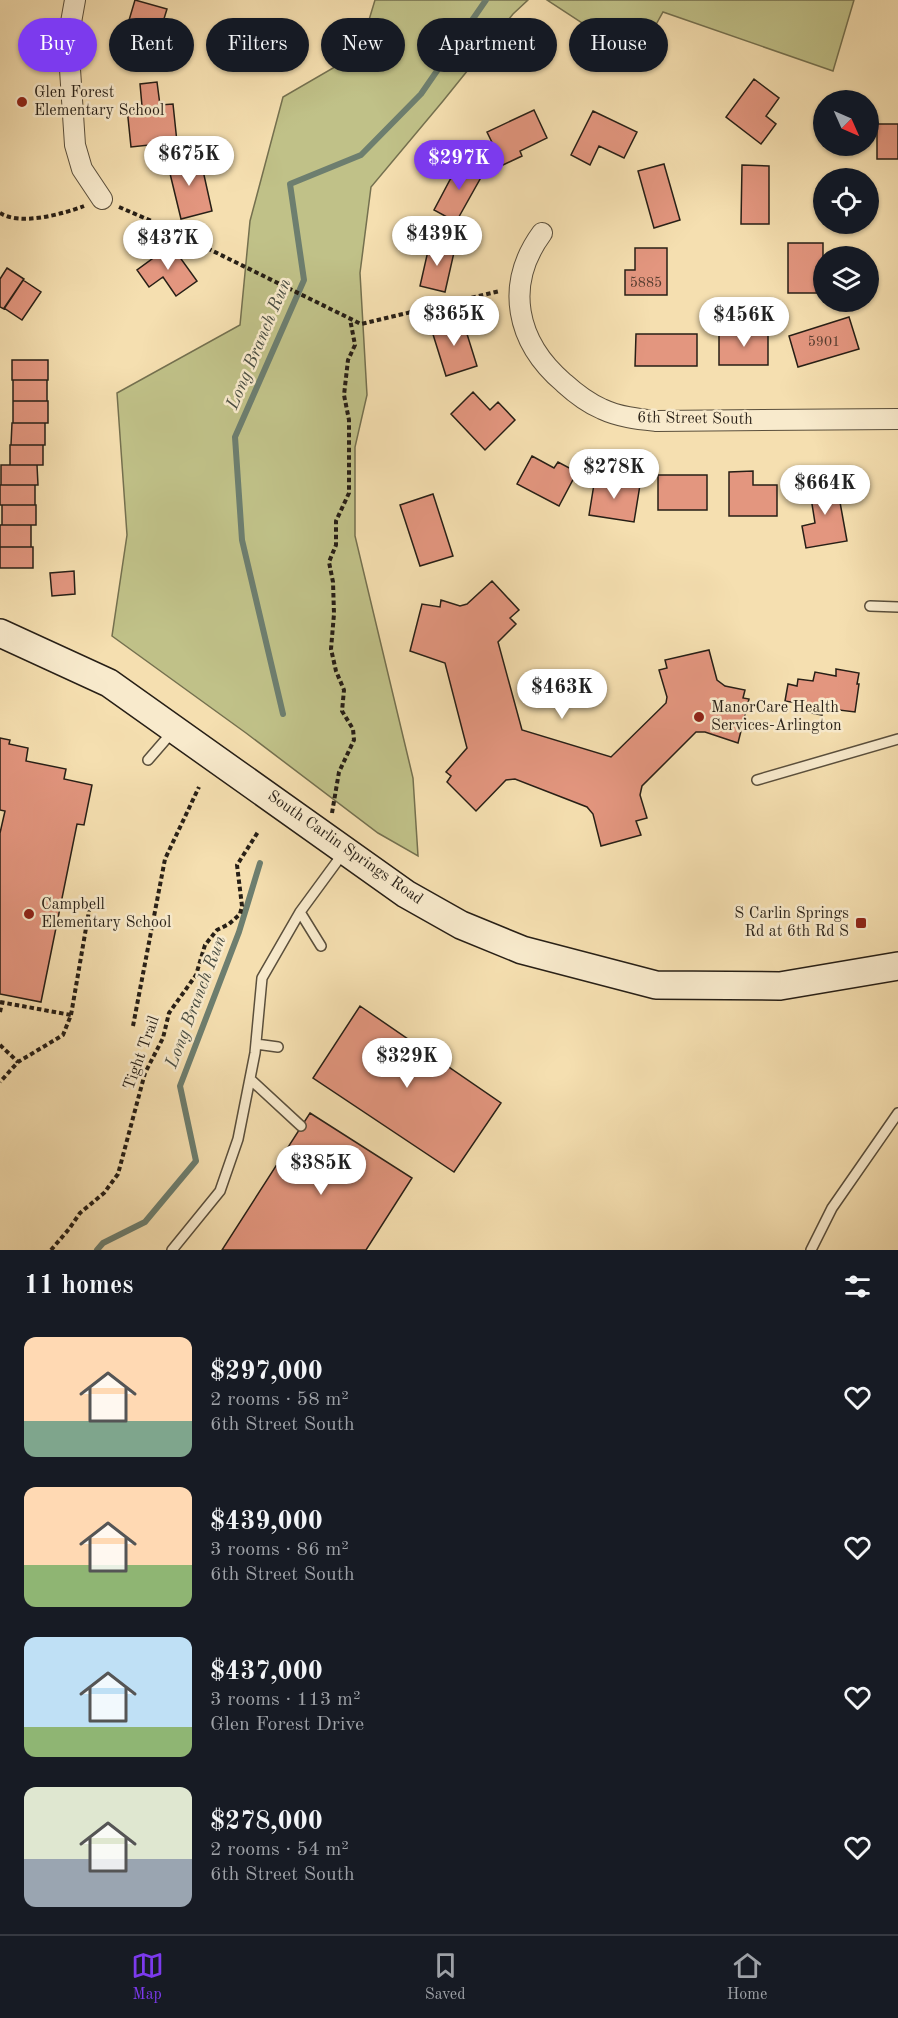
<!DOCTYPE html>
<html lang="en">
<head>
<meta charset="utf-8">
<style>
	:root { --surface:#171b24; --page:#20242c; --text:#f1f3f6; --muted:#9ea1a6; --line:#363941; --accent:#7c3aed }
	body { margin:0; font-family:"Old Standard TT",serif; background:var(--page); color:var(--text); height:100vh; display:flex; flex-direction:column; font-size:22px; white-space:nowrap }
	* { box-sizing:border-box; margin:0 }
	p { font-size:20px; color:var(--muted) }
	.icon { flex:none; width:33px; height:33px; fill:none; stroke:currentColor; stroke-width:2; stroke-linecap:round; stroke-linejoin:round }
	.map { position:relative; height:1250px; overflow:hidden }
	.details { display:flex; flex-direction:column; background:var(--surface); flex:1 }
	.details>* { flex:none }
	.guide { position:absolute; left:18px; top:18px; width:862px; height:54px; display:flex; gap:12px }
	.needle { width:39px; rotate:135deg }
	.fabs { position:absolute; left:813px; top:90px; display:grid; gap:12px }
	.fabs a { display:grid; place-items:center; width:66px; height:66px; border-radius:50%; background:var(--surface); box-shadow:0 2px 4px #0004; font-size:30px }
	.price { position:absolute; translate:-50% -51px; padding:0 14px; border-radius:21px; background:#fff; color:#222; font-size:20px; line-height:39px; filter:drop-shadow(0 2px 3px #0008) }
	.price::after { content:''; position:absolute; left:50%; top:36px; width:18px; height:14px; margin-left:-9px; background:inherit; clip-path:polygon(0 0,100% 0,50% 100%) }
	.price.current { background:var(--accent); color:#fff }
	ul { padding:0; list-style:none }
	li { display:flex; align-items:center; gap:18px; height:150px; padding:0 24px }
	li span { display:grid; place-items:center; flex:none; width:168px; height:120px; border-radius:12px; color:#555 }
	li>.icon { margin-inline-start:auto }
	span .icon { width:72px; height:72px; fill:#fffc; stroke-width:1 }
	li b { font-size:26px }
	h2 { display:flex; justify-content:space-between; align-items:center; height:72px; padding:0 24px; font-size:26px }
	.chip { padding:0 21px; border-radius:27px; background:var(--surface); box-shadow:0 2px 4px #0004; font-size:21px; line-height:54px }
	.chip.current { background:var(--accent); color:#fff }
	.dock { display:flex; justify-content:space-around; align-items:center; height:84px; border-top:2px solid var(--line); background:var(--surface); font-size:16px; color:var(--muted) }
	.dock a { display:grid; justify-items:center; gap:3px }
	.dock .current { color:var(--accent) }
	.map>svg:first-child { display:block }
</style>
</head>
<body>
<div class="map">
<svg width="898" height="1250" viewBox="0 0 898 1250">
	<rect width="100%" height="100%" fill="#f5dfb0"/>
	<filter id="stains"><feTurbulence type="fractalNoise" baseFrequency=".00333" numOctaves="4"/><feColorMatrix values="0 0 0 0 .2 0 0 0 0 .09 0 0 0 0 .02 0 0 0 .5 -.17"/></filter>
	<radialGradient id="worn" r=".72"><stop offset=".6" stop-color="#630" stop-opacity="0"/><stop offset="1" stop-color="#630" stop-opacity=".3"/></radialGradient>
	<!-- green -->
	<path fill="#c0c188" stroke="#74704f" stroke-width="1.5" d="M375 0H528L513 14 443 101 371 187 360 273 367 395 355 447V536L413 778 418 856 378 833 246 733 112 636 127 535 117 393 240 325 250 221 283 97 359 53Z
		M547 0H854L833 71 663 12 637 59Z"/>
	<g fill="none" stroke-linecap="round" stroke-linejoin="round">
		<!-- stream -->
		<path stroke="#6d7e6f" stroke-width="6" d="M283 714 242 540 235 437 304 280 290 184 361 155 421 94 486 0
			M97 1250 103 1243 145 1222 196 1161 180 1086 239 932 260 863"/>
	</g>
	<!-- building -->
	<path fill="#e3967f" stroke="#271f16" stroke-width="1.5" d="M135 0 167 9 150 64 119 54Z
		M754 79 779 98 766 116 776 124 761 144 726 117Z
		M157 82 160 105 173 104 177 142 131 147 127 108 142 106 140 84Z
		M534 110 547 138 520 151 522 156 503 165 487 132Z
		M593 111 637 132 624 158 599 146 590 165 571 155Z
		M877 124H898V159H877Z
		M185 153 190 170 202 166 212 211 181 219 166 157Z
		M461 159 484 172 456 222 434 210Z
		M664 164 680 220 654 228 638 171Z
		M742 165 769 166V224H741Z
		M430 242 455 248 445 292 420 286Z
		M788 243H823V293H788Z
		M171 245 197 281 176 296 163 277 149 287 137 270Z
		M635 248H667V295H625V270H635Z
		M7 268 24 279 4 309 0 307V279Z
		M23 280 41 292 22 320 4 308Z
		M849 317 859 349 798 367 789 336Z
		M462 318 477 366 446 376 431 328Z
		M719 330H768V365H719Z
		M636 334H697V366H635Z
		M12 360H48V380H12Z
		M13 380H47V401H13Z
		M473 392 490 410 498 402 515 420 485 450 451 414Z
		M13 401H48V423H13Z
		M12 423H45V445H11Z
		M10 445H43V465H10Z
		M532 456 554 468 558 462 577 472 559 506 517 484Z
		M1 465H37L38 485H1Z
		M753 471V485H777V516H729V472Z
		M658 475H707V510H658Z
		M595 478 640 485 634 522 589 515Z
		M836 480 847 541 806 548 802 526 815 523 809 485Z
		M0 485H35V505H0Z
		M433 494 453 556 420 566 400 505Z
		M2 505H36V525H2Z
		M0 525H31V547H0Z
		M0 547H33V568H0Z
		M74 571 75 594 52 596 50 573Z
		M492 581 519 610 510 618 516 624 498 642 522 730 611 757 666 703 667 697 659 670 667 668 665 660 709 650 717 680 725 686 745 690 743 698 749 699 738 743 705 732H696L642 786 640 795 647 818 636 821 641 835 601 846 593 814 587 807 515 779 506 780 476 811 447 782 451 776 446 772 467 748 445 663 410 651 422 604 440 607 441 600 460 606 467 604Z
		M836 669 859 673 857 684H859L855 712 823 708 822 715 806 712 808 705 785 701 788 684 797 686 798 679 813 681 815 672 836 676Z
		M0 738 10 740 9 744 28 748 26 761 66 769 64 779 92 785 84 825 77 824 41 1002 0 994V833L5 811 0 810Z
		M360 1006 501 1103 454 1172 313 1078Z
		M310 1113 412 1178 366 1250H222Z"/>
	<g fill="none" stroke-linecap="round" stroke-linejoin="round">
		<!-- service casing -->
		<g stroke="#5a4f3c" stroke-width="12">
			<path id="service" d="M870 606 898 607
				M148 760 174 730
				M757 780 898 739
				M300 912 321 946
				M256 1044 278 1047
				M250 1079 301 1126
				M172 1250 220 1191 238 1139 255 1053 262 978 300 912 344 852
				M811 1250 832 1208 898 1113"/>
		</g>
		<!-- minor casing -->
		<g stroke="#5a4f3c" stroke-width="22">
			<path id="minor" d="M75 0 68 39 75 145 82 169 102 199
				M542 233C504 285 516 342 564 383 575 393 588 403 602 409 619 417 638 419 656 421L898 419"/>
		</g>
		<!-- secondary casing -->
		<g stroke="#271f16" stroke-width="30">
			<path id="secondary" d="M0 633 109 683 406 894 461 925 522 950 656 985 780 986 898 966"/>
		</g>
		<!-- path -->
		<path stroke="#271f16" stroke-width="4" stroke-dasharray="4.5 3" stroke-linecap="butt" d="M119 207 156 223 361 324 500 291
			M0 213C20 226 63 214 84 206
			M332 813 339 772 354 740 353 729 342 711 344 690 336 671 331 649 334 614 333 582 329 562 336 545V521L349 493V420L344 395 348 360 355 345 350 319
			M0 1002 71 1015 63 1035 18 1062 0 1082
			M0 1012 2 1003
			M71 1015 90 905
			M133 1026 165 859 199 787
			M0 1045 18 1062
			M51 1250 69 1229 80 1213 104 1193 118 1174 145 1073 163 1038 169 1013 196 975 205 945 217 930 229 924 240 914 242 906 237 865 258 832"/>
		<!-- service -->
		<use href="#service" stroke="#f8eacc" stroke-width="9"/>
		<!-- minor -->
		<use href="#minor" stroke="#f8eacc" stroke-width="20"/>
		<!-- secondary -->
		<use href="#secondary" stroke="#f8eacc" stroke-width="27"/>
	</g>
	<!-- markers -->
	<g fill="#8f2418" stroke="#f8eacc" stroke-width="2">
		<circle cx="22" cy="102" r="6"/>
		<circle cx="699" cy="717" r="6"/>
		<circle cx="29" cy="914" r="6"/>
		<rect x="855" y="917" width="12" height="12" rx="3"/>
	</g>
	<g text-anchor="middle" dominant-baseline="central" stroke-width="5" stroke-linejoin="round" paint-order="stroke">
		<!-- number labels -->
		<g font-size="14" fill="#563d30">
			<text x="646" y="283">5885</text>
			<text x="824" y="342">5901</text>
		</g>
		<!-- poi labels -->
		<g font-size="16" fill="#271f16" stroke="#f8eacc" text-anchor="start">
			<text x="34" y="93">Glen Forest<tspan x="34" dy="18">Elementary School</tspan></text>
			<text x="711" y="708">ManorCare Health<tspan x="711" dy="18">Services-Arlington</tspan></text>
			<text x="41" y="905">Campbell<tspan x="41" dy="18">Elementary School</tspan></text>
			<text x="849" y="914" text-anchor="end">S Carlin Springs<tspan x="849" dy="18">Rd at 6th Rd S</tspan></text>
		</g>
		<!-- street labels -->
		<g font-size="16" fill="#271f16" stroke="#f8eacc">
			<text transform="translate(695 419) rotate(1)">6th Street South</text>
			<text transform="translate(345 848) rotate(35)">South Carlin Springs Road</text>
			<text transform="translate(142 1053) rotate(-70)">Tight Trail</text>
		</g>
		<!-- water labels -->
		<g font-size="18" font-style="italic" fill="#4a4e43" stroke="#f8eacc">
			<text transform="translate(259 344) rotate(-67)">Long Branch Run</text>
			<text transform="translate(196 1002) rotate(-69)">Long Branch Run</text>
		</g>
	</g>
	<rect width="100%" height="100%" filter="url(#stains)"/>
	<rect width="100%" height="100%" fill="url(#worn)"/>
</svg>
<div class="fabs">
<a><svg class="needle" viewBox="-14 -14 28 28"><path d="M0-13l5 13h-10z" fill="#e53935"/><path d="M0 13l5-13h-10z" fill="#9ea1a6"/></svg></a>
<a><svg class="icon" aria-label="locate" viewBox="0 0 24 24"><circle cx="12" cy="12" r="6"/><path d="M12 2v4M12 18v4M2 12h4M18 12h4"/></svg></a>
<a><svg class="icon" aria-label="layers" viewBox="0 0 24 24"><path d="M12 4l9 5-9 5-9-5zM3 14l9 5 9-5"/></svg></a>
</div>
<b class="price" style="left:189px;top:187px">$675K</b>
<b class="price current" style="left:459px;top:191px">$297K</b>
<b class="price" style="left:437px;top:267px">$439K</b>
<b class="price" style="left:168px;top:271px">$437K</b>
<b class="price" style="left:454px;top:347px">$365K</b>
<b class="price" style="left:744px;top:348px">$456K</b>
<b class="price" style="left:614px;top:500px">$278K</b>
<b class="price" style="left:825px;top:516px">$664K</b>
<b class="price" style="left:562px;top:720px">$463K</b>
<b class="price" style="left:407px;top:1089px">$329K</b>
<b class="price" style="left:321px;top:1196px">$385K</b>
<div class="guide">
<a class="chip current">Buy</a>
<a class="chip">Rent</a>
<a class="chip">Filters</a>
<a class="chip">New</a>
<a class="chip">Apartment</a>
<a class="chip">House</a>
</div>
</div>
<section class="details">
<h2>11 homes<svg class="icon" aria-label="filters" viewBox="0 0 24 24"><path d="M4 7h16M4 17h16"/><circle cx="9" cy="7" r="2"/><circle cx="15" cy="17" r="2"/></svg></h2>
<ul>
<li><span style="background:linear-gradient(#ffd9b3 70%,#7fa58c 0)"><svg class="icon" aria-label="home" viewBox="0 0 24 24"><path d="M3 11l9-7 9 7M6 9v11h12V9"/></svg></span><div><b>$297,000</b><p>2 rooms · 58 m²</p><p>6th Street South</p></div><svg class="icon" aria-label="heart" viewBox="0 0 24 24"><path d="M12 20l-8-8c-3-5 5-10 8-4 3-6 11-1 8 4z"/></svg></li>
<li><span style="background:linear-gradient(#ffd9b3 65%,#8fb573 0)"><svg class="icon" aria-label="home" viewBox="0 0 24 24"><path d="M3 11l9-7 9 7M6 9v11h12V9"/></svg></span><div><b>$439,000</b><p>3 rooms · 86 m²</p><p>6th Street South</p></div><svg class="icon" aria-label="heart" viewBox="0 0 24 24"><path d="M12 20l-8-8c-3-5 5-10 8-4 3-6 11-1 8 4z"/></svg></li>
<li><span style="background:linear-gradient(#bfe0f5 75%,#8fb573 0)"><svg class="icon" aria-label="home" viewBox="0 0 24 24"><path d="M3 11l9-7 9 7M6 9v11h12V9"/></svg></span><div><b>$437,000</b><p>3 rooms · 113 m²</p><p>Glen Forest Drive</p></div><svg class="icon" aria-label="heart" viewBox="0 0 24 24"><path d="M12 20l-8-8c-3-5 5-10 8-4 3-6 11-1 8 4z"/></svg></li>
<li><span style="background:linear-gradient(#dfe7d0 60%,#9aa5b1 0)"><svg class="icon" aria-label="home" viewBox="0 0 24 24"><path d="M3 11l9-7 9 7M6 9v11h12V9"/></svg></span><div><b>$278,000</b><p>2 rooms · 54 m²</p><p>6th Street South</p></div><svg class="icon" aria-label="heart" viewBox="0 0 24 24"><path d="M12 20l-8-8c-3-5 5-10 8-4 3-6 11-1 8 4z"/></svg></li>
</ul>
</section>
<nav class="dock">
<a class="current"><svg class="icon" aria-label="map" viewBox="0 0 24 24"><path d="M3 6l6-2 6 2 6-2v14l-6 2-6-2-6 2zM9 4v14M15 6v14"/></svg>Map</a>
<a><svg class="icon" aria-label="saved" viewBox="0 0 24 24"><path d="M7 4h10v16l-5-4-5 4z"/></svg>Saved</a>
<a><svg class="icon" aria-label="home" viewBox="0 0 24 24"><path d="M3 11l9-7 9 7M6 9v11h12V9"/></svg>Home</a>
</nav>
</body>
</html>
